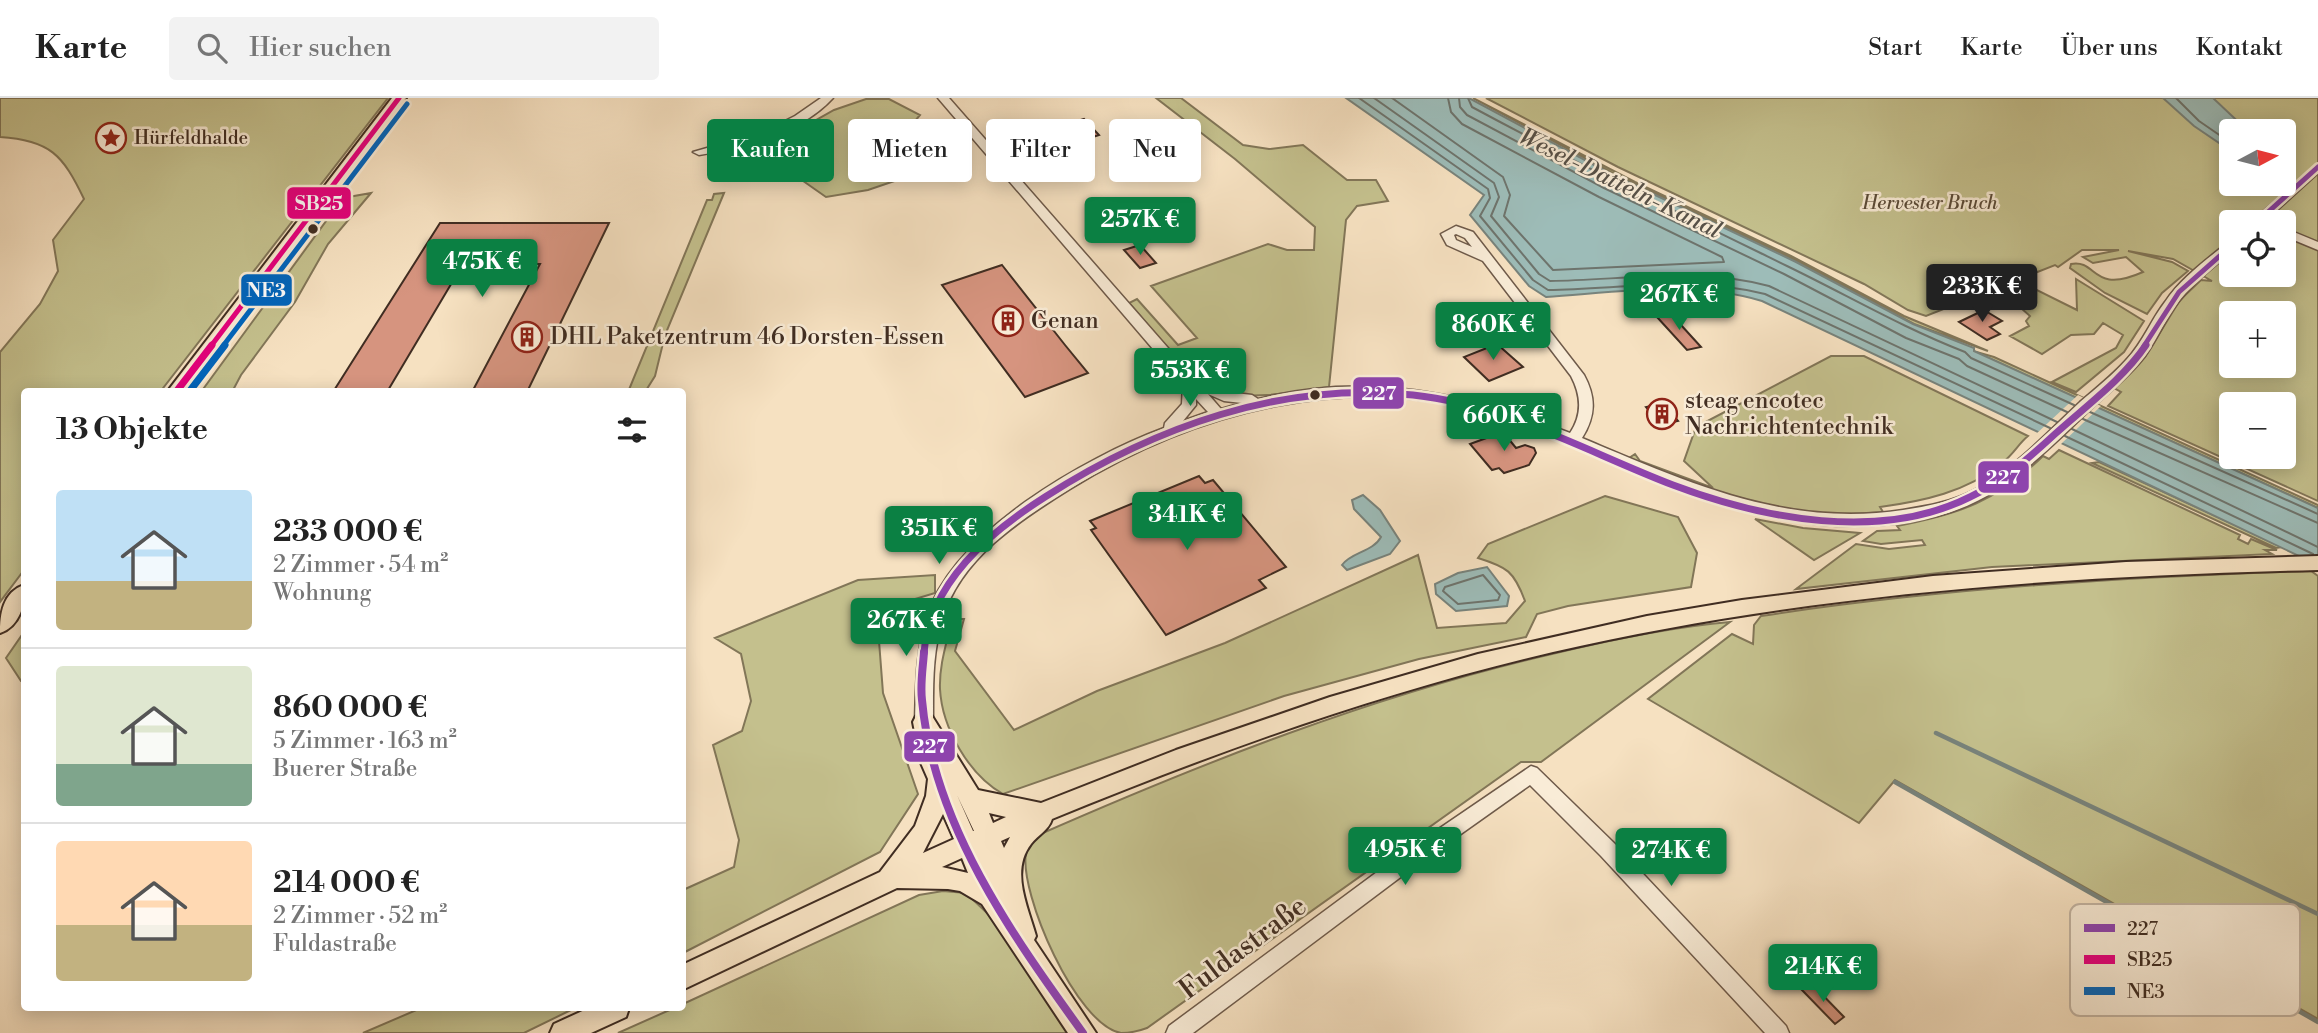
<!DOCTYPE html>
<html lang="de">
<head>
<meta charset="utf-8">
<style>
	:root { --surface:#fff; --page:#f2f2f2; --text:#222; --muted:#767676; --line:#e0e0e0; --accent:#0b8043 }
	body { margin:0; font-family:"Libre Bodoni",serif; background:var(--page); color:var(--text); height:100vh; display:flex; flex-direction:column; font-size:26px; white-space:nowrap }
	* { box-sizing:border-box; margin:0 }
	p { font-size:23px; color:var(--muted) }
	.icon { flex:none; width:38px; height:38px; fill:none; stroke:currentColor; stroke-width:2; stroke-linecap:round; stroke-linejoin:round }
	.map { position:relative; flex:1; overflow:hidden }
	.details { position:absolute; left:21px; top:290px; width:665px; height:623px; display:flex; flex-direction:column; background:var(--surface); border-radius:7px; box-shadow:0 4px 18px #0003 }
	.details>* { flex:none }
	.hud { position:absolute; left:707px; top:21px; width:665px; height:63px; display:flex; gap:14px }
	.needle { width:46px; rotate:83deg }
	.buttons { position:absolute; left:2219px; top:21px; display:grid; gap:14px }
	.buttons a { display:grid; place-items:center; width:77px; height:77px; border-radius:7px; background:var(--surface); box-shadow:0 4px 18px #0003; font-size:35px }
	.price { position:absolute; translate:-50% -60px; padding:0 16px; border-radius:7px; background:var(--accent); color:#fff; font-size:23px; line-height:46px; filter:drop-shadow(0 2px 4px #0008) }
	.price::after { content:''; position:absolute; left:50%; top:42px; width:21px; height:16px; margin-left:-10px; background:inherit; clip-path:polygon(0 0,100% 0,50% 100%) }
	.price.on { background:#222; color:#fff }
	ul { padding:0; list-style:none }
	li { display:flex; align-items:center; gap:21px; height:175px; padding:0 35px }
	li+li { border-top:2px solid var(--line) }
	li span { display:grid; place-items:center; flex:none; width:196px; height:140px; border-radius:7px; color:#555 }
	li>.icon { margin-inline-start:auto }
	span .icon { width:84px; height:84px; fill:#fffc; stroke-width:1 }
	li b { font-size:30px }
	h2 { display:flex; justify-content:space-between; align-items:center; height:84px; padding:0 35px; font-size:30px }
	.pill { padding:0 24px; border-radius:7px; background:var(--surface); box-shadow:0 4px 18px #0003; font-size:24px; line-height:63px }
	.pill.on { background:var(--accent); color:#fff }
	header { display:flex; align-items:center; gap:42px; box-sizing:border-box; height:98px; padding:0 35px; background:var(--surface); border-bottom:2px solid var(--line) }
	header strong { font-size:33px }
	nav { display:flex; gap:38px; margin-inline-start:auto; font-size:24px }
	.search { width:490px; height:63px; background:var(--page); display:flex; align-items:center; gap:18px; box-sizing:border-box; padding:0 24px; border-radius:7px; color:var(--muted); font-size:26px }
	.map>svg:first-child { display:block }
</style>
</head>
<body>
<header>
<strong>Karte</strong>
<div class="search"><svg class="icon" aria-label="search" viewBox="0 0 24 24"><circle cx="10" cy="10" r="6"/><path d="M15 15l6 6"/></svg>Hier suchen</div>
<nav><a>Start</a><a>Karte</a><a>Über uns</a><a>Kontakt</a></nav>
</header>
<div class="map">
<svg width="2318" height="935" viewBox="0 0 2318 935">
	<rect width="100%" height="100%" fill="#f6e1c1"/>
	<filter id="stains"><feTurbulence type="fractalNoise" baseFrequency=".00286" numOctaves="4"/><feColorMatrix values="0 0 0 0 .2 0 0 0 0 .09 0 0 0 0 .02 0 0 0 .5 -.17"/></filter>
	<radialGradient id="worn" r=".72"><stop offset=".6" stop-color="#630" stop-opacity="0"/><stop offset="1" stop-color="#630" stop-opacity=".3"/></radialGradient>
	<!-- green -->
	<path fill="#c4c08d" stroke="#827658" stroke-width="2" fill-rule="evenodd" d="M0 0H388L160 294H24V472L0 504V254L40 206 58 173 53 142 84 101C63 57 50 42 0 39Z
		M1156 0H1181L1243 47 1269 51 1303 47 1347 82H1376L1388 103 1357 108 1346 122 1329 289C1297 293 1259 302 1227 295 1193 288 1152 230 1129 205L1137 201 1178 247 1197 240 1151 188 1268 146 1287 152H1314L1315 129 1235 61Z
		M1473 0 1635 84 1791 158 1904 218 1988 253 1914 226 1797 163 1618 78Z
		M1486 0H2318V403L2108 308 2121 294 2114 290 2145 259 2180 202 2201 182 2212 183 2173 161 2128 153 2172 164 2188 173 2162 195 2147 216 2105 195 2070 170 2071 166C2098 161 2091 197 2143 174L2126 159 2093 165 2083 159 2119 152H2082L2058 169 2055 167 1926 218 1908 212 1864 186 1618 69ZM2231 33H2284V86H2231ZM2231 124H2284V177H2231ZM2231 215H2284V268H2231ZM2231 306H2284V359H2231Z
		M866 1H889L920 17 910 29 915 76 868 92 826 99 796 78 750 81 765 51 834 12Z
		M371 95 328 146 295 204 241 277 232 294H201L343 100Z
		M724 95 665 237 655 278 645 294H628L707 102H712L714 96Z
		M2076 181 2144 223 2124 254 2076 294 2052 284 2116 250 2123 237 2103 225 2094 236 2071 237 2042 256 2010 238 2029 228 2026 223 2030 218 2012 202 2035 191 2077 212Z
		M1973 253 1994 259 2318 407V410Z
		M1831 258H1864L2028 338C2018 346 2015 355 2001 366 1966 394 1924 403 1880 409L1883 414C1836 418 1785 415 1739 403 1702 394 1665 374 1629 360L1635 356 1640 363 1713 390 1684 363 1696 329Z
		M2059 352 2240 437 2238 441 2248 446 2251 441 2277 452H2265L2272 456 1992 469 1796 491 1856 446 1889 451 1925 447 1922 442 1881 446 1863 443 1877 433 1900 432 1897 428C1960 416 1997 403 2043 358L2049 361Z
		M2099 364 2282 449 2276 450 2092 365Z
		M1605 398 1678 419 1697 455 1691 489 1568 508 1537 516 1526 539 1419 561 1284 598 1003 696C969 677 942 630 940 591 939 567 947 544 952 521H964L955 553 1014 632 1097 593 1225 545 1418 457 1437 530 1506 525 1525 503C1514 473 1507 469 1478 460L1488 446Z
		M1755 421 1803 430 1860 435 1814 462Z
		M2311 473 2318 478V921L1895 682 1859 725 1648 601 1732 536 1753 546 1754 527 1761 518C1944 490 2126 479 2311 473Z
		M935 477V495L882 511 879 543 883 595 918 696 880 754 683 855V792L734 769 739 742 713 647 742 633 751 603 741 556 715 540 858 482Z
		M1730 524 1541 664H1521L1147 930C1139 933 1130 935 1121 935 1076 927 1019 795 1026 755L1022 751 1036 738C1202 665 1374 597 1552 556 1610 542 1670 529 1730 524Z
		M24 534V583H21L6 560Z
		M943 793 966 795 988 816 1070 935H618L674 910H682L683 906 919 797Z
		M421 910H575L524 935H363Z"/>
	<!-- water -->
	<path fill="#9dbcb8" stroke="#78837c" stroke-width="2" d="M1346 0H1469L1611 76 1796 164 1913 226 1974 250V253L2318 410V467L1762 203C1692 182 1619 194 1546 199L1529 188 1470 117 1484 97Z
		M2163 0H2213L2248 33H2231V53L2194 28Z
		M1363 397 1380 412 1400 443 1390 456 1347 472 1342 467C1351 454 1373 454 1381 439L1354 411 1352 402Z
		M1487 469 1509 498 1507 508 1456 513 1436 496 1435 486 1458 475Z"/>
	<!-- pier -->
	<path fill="#f6e1c1" d="M2078 297 2101 308 2060 347 2036 336Z"/>
	<g fill="none" stroke-linecap="round" stroke-linejoin="round">
		<!-- shore -->
		<path stroke="#6e746d" stroke-width="2" d="M1359 0 1488 91 1490 100 1480 118 1533 182 1548 192C1622 191 1692 178 1765 196L2050 330
			M1374 0 1494 85 1499 99 1491 118 1539 176 1550 183C1624 182 1696 169 1769 188L2057 324
			M1392 0 1503 79 1510 97 1504 118 1553 172 1724 164 1722 159 1599 99 1462 26 1451 14 1448 0
			M1459 0 1460 9 1467 17 1604 90 1784 176 1906 240 1959 261 1967 268 2067 314
			M1468 0 1472 9C1576 65 1681 116 1787 168 1847 197 1903 230 1965 254L1971 260 2074 307
			M2176 0 2199 23 2231 45
			M2090 314 2318 416
			M2083 321 2318 425
			M2072 331 2318 449
			M2065 338 2313 456
			M1483 477 1500 497 1498 502 1458 506 1443 493 1445 489Z"/>
		<!-- stream -->
		<path stroke="#78837c" stroke-width="4.5" d="M1936 635 2318 816
			M1895 684 2318 924"/>
	</g>
	<!-- building -->
	<path fill="#d6947f" stroke="#402d22" stroke-width="2" d="M1084 21 1099 37 1074 45 1059 29Z
		M440 125H609L527 294H472L540 166H463L387 294H333Z
		M1140 147 1156 165 1140 170 1124 152Z
		M1002 167 1065 247 1088 275 1025 299 942 187Z
		M1984 212 2002 223 1990 229 2000 236 1987 242 1959 224Z
		M1671 216 1701 249 1687 252 1657 219Z
		M1497 246 1523 269 1489 283 1464 259Z
		M1663 305 1678 323 1661 327 1646 309Z
		M1503 334 1516 350 1525 347 1534 350 1536 355 1529 367 1504 375 1499 370 1492 372 1470 346Z
		M1199 378 1205 385 1213 382 1286 469 1259 482 1266 490 1166 537 1091 432 1096 430 1090 423Z
		M1811 885 1844 919 1835 926 1802 892Z"/>
	<g fill="none" stroke-linecap="round" stroke-linejoin="round">
		<!-- minor casing -->
		<g stroke="#6e5a4a" stroke-width="3">
			<path id="minor" d="M821 0H833C800 36 745 49 699 57L693 54 763 34 795 18Z
				M938 0H949L1196 282 1227 294 1252 297 1258 301C1367 273 1468 295 1570 335 1583 316 1581 297 1571 278L1483 163 1447 147 1441 136 1456 128 1473 134 1584 277C1596 299 1596 318 1582 340 1687 384 1786 430 1903 412 1928 408 1951 404 1974 392 2015 370 2047 335 2080 304 2096 290 2113 277 2127 261 2143 244 2151 222 2165 204 2181 180 2205 163 2227 145L2231 144V154C2211 171 2189 188 2174 210 2163 226 2156 243 2145 258 2130 278 2111 292 2093 309 2046 353 2002 402 1937 418 1778 458 1649 371 1507 322 1358 270 1200 311 1070 391 1020 422 960 461 943 520 932 554 933 589 933 624L930 629 924 631 918 629 915 624C916 588 916 552 927 518 954 434 1084 360 1164 330L1165 325 1182 306 1183 286ZM1456 136 1465 140 1472 149 1456 142 1454 137ZM1208 296 1224 303 1242 305 1221 311ZM1196 301 1208 314 1183 323 1196 307Z
				M2318 66V75L2264 124H2251Z
				M2284 130 2318 144V152L2284 138Z
				M1531 668 1537 670 1615 746 1786 928 1789 935H1765L1601 758 1530 687 1410 772 1193 935H1166L1169 928 1396 760Z"/>
		</g>
		<!-- major casing -->
		<g stroke="#402d22" stroke-width="4">
			<path id="major" d="M392 0H406L185 294H167Z
				M2318 458V472C2061 478 1804 496 1553 554 1381 594 1215 654 1052 721 1049 732 1038 737 1031 746 1010 773 1028 809 1036 838L1034 842 1096 935H1068L982 806 960 793 948 791 897 790 682 892V867L880 774 915 728 926 698 928 681 921 665 913 624 916 618 924 615 932 618 978 692 1041 705 1176 652 1330 599 1478 556 1647 518 1742 502 1933 478 2126 464ZM957 697 974 733H973ZM989 715 1006 719 993 725ZM943 716 954 741 923 755ZM1010 739 1004 750 1001 743ZM962 760 968 775 942 769Z
				M24 487C26 505 20 528 0 535 0 516 3 494 24 487Z
				M589 910H629L626 919 591 935H550L554 926Z"/>
		</g>
		<!-- minor -->
		<use href="#minor" fill="#f9ecd7" fill-rule="evenodd"/>
		<!-- major -->
		<use href="#major" fill="#f6e1c1" fill-rule="evenodd"/>
		<!-- bus-1-far2 casing -->
		<g stroke="#f9ecd7" stroke-width="10">
			<path id="bus-1-far2" d="M2257 124 2318 69
				M2144 248 2179 194 2231 148"/>
		</g>
		<!-- bus-1-far1 casing -->
		<g stroke="#f9ecd7" stroke-width="12">
			<path id="bus-1-far1" d="M924 555C929 485 990 434 1045 399 1154 329 1282 283 1413 297 1506 307 1587 354 1673 387 1763 421 1880 444 1970 399 2002 384 2029 360 2055 336 2086 308 2123 281 2146 247"/>
		</g>
		<!-- bus-1 casing -->
		<g stroke="#f9ecd7" stroke-width="13">
			<path id="bus-1" d="M924 554C923 569 920 586 922 602 933 726 1012 837 1083 935"/>
		</g>
		<!-- bus-2-far1 casing -->
		<g stroke="#f9ecd7" stroke-width="10">
			<path id="bus-2-far1" d="M211 248 399 0"/>
		</g>
		<!-- bus-2 casing -->
		<g stroke="#f9ecd7" stroke-width="12">
			<path id="bus-2" d="M176 294 212 247"/>
		</g>
		<!-- bus-3-far1 casing -->
		<g stroke="#f9ecd7" stroke-width="10">
			<path id="bus-3-far1" d="M223 248 407 6"/>
		</g>
		<!-- bus-3 casing -->
		<g stroke="#f9ecd7" stroke-width="12">
			<path id="bus-3" d="M189 294 225 247"/>
		</g>
		<!-- bus-1-far2 -->
		<use href="#bus-1-far2" stroke="#8e44ad" stroke-width="5"/>
		<!-- bus-1-far1 -->
		<use href="#bus-1-far1" stroke="#8e44ad" stroke-width="7"/>
		<!-- bus-1 -->
		<use href="#bus-1" stroke="#8e44ad" stroke-width="8"/>
		<!-- bus-2-far1 -->
		<use href="#bus-2-far1" stroke="#e5007d" stroke-width="5"/>
		<!-- bus-2 -->
		<use href="#bus-2" stroke="#e5007d" stroke-width="7"/>
		<!-- bus-3-far1 -->
		<use href="#bus-3-far1" stroke="#0065bd" stroke-width="5"/>
		<!-- bus-3 -->
		<use href="#bus-3" stroke="#0065bd" stroke-width="7"/>
	</g>
	<!-- icons -->
	<defs>
		<g id="sight-ring" transform="scale(1.575)"><circle r="9.5" fill="#f9ecd7" stroke="#8f2418" stroke-width="1.5"/><path d="M0-6L1.8-2.2L6-1.7L2.9 1.2L3.7 5.4L0 3.3L-3.7 5.4L-2.9 1.2L-6-1.7L-1.8-2.2Z" fill="#8f2418"/></g>
		<g id="building-ring" transform="scale(1.575)"><circle r="9.5" fill="#f9ecd7" stroke="#8f2418" stroke-width="1.5"/><path d="M-4-6H4V6H1V3H-1V6H-4ZM-2.5-4.3h1.7v1.8h-1.7ZM.8-4.3h1.7v1.8H.8ZM-2.5-1h1.7V.8h-1.7ZM.8-1h1.7V.8H.8Z" fill="#8f2418"/></g>
	</defs>
	<g fill-rule="evenodd">
		<use href="#sight-ring" x="111" y="40"/>
		<use href="#building-ring" x="1008" y="223"/>
		<use href="#building-ring" x="527" y="239"/>
		<use href="#building-ring" x="1662" y="316"/>
	</g>
	<!-- markers -->
	<g fill="#402d22" stroke="#f9ecd7" stroke-width="2.5">
		<circle cx="313" cy="131" r="6"/>
		<circle cx="1315" cy="297" r="6"/>
	</g>
	<g text-anchor="middle" dominant-baseline="central" stroke-width="5" stroke-linejoin="round" paint-order="stroke">
		<!-- far-poi labels -->
		<g font-size="19" fill="#402d22" stroke="#f9ecd7" text-anchor="start">
			<text x="134" y="40">Hürfeldhalde</text>
		</g>
		<!-- far-park labels -->
		<g font-size="19" font-style="italic" fill="#5a4a37" stroke="#f9ecd7">
			<text x="1930" y="105">Hervester Bruch</text>
		</g>
		<!-- poi labels -->
		<g font-size="23" fill="#402d22" stroke="#f9ecd7" text-anchor="start">
			<text x="1031" y="223">Genan</text>
			<text x="550" y="239">DHL Paketzentrum 46 Dorsten-Essen</text>
			<text x="1685" y="303">steag encotec<tspan x="1685" dy="26">Nachrichtentechnik</tspan></text>
		</g>
		<!-- water labels -->
		<g font-size="24" font-style="italic" fill="#575148" stroke="#f9ecd7">
			<text transform="translate(1620 86) rotate(26)">Wesel-Datteln-Kanal</text>
		</g>
		<!-- near-street labels -->
		<g font-size="28" fill="#402d22" stroke="#f9ecd7">
			<text transform="translate(1243 850) rotate(-37)">Fuldastraße</text>
		</g>
	</g>
	<!-- legend -->
	<rect x="2070" y="806" width="230" height="112" rx="10" fill="#f9ecd7" stroke="#c2b3a1" stroke-width="2"/>
	<rect x="2084" y="826" width="31" height="8" fill="#8e44ad"/>
	<rect x="2084" y="857" width="31" height="9" fill="#e5007d"/>
	<rect x="2084" y="889" width="31" height="8" fill="#0065bd"/>
	<g font-size="19" fill="#402d22">
		<text x="2127" y="837">227</text>
		<text x="2127" y="868">SB25</text>
		<text x="2127" y="900">NE3</text>
	</g>
	<g stroke="#f9ecd7" stroke-width="2.5">
		<rect x="286" y="88" width="66" height="34" rx="7" fill="#e5007d"/>
		<rect x="240" y="175" width="53" height="34" rx="7" fill="#0065bd"/>
		<rect x="1352" y="278" width="53" height="34" rx="7" fill="#8e44ad"/>
		<rect x="1977" y="362" width="53" height="34" rx="7" fill="#8e44ad"/>
		<rect x="903" y="632" width="53" height="33" rx="7" fill="#8e44ad"/>
	</g>
	<g font-size="19" text-anchor="middle" font-weight="bold" fill="#fff">
		<text x="319" y="112">SB25</text>
		<text x="266" y="199">NE3</text>
		<text x="1379" y="302">227</text>
		<text x="2003" y="386">227</text>
		<text x="930" y="655">227</text>
	</g>
	<rect width="100%" height="100%" filter="url(#stains)"/>
	<rect width="100%" height="100%" fill="url(#worn)"/>
</svg>
<div class="buttons">
<a><svg class="needle" viewBox="-14 -14 28 28"><path d="M0-13l5 13h-10z" fill="#e53935"/><path d="M0 13l5-13h-10z" fill="#767676"/></svg></a>
<a><svg class="icon" aria-label="locate" viewBox="0 0 24 24"><circle cx="12" cy="12" r="6"/><path d="M12 2v4M12 18v4M2 12h4M18 12h4"/></svg></a>
<a>+</a>
<a>−</a>
</div>
<b class="price" style="left:1140px;top:159px">257K €</b>
<b class="price" style="left:482px;top:201px">475K €</b>
<b class="price on" style="left:1982px;top:226px">233K €</b>
<b class="price" style="left:1679px;top:234px">267K €</b>
<b class="price" style="left:1493px;top:264px">860K €</b>
<b class="price" style="left:1190px;top:310px">553K €</b>
<b class="price" style="left:1504px;top:355px">660K €</b>
<b class="price" style="left:1187px;top:454px">341K €</b>
<b class="price" style="left:939px;top:468px">351K €</b>
<b class="price" style="left:906px;top:560px">267K €</b>
<b class="price" style="left:1405px;top:789px">495K €</b>
<b class="price" style="left:1671px;top:790px">274K €</b>
<b class="price" style="left:1823px;top:906px">214K €</b>
<div class="hud">
<a class="pill on">Kaufen</a>
<a class="pill">Mieten</a>
<a class="pill">Filter</a>
<a class="pill">Neu</a>
</div>
<section class="details">
<h2>13 Objekte<svg class="icon" aria-label="filters" viewBox="0 0 24 24"><path d="M4 7h16M4 17h16"/><circle cx="9" cy="7" r="2"/><circle cx="15" cy="17" r="2"/></svg></h2>
<ul>
<li><span style="background:linear-gradient(#bfe0f5 65%,#c2b280 0)"><svg class="icon" aria-label="home" viewBox="0 0 24 24"><path d="M3 11l9-7 9 7M6 9v11h12V9"/></svg></span><div><b>233 000 €</b><p>2 Zimmer · 54 m²</p><p>Wohnung</p></div></li>
<li><span style="background:linear-gradient(#dfe7d0 70%,#7fa58c 0)"><svg class="icon" aria-label="home" viewBox="0 0 24 24"><path d="M3 11l9-7 9 7M6 9v11h12V9"/></svg></span><div><b>860 000 €</b><p>5 Zimmer · 163 m²</p><p>Buerer Straße</p></div></li>
<li><span style="background:linear-gradient(#ffd9b3 60%,#c2b280 0)"><svg class="icon" aria-label="home" viewBox="0 0 24 24"><path d="M3 11l9-7 9 7M6 9v11h12V9"/></svg></span><div><b>214 000 €</b><p>2 Zimmer · 52 m²</p><p>Fuldastraße</p></div></li>
</ul>
</section>
</div>
</body>
</html>
